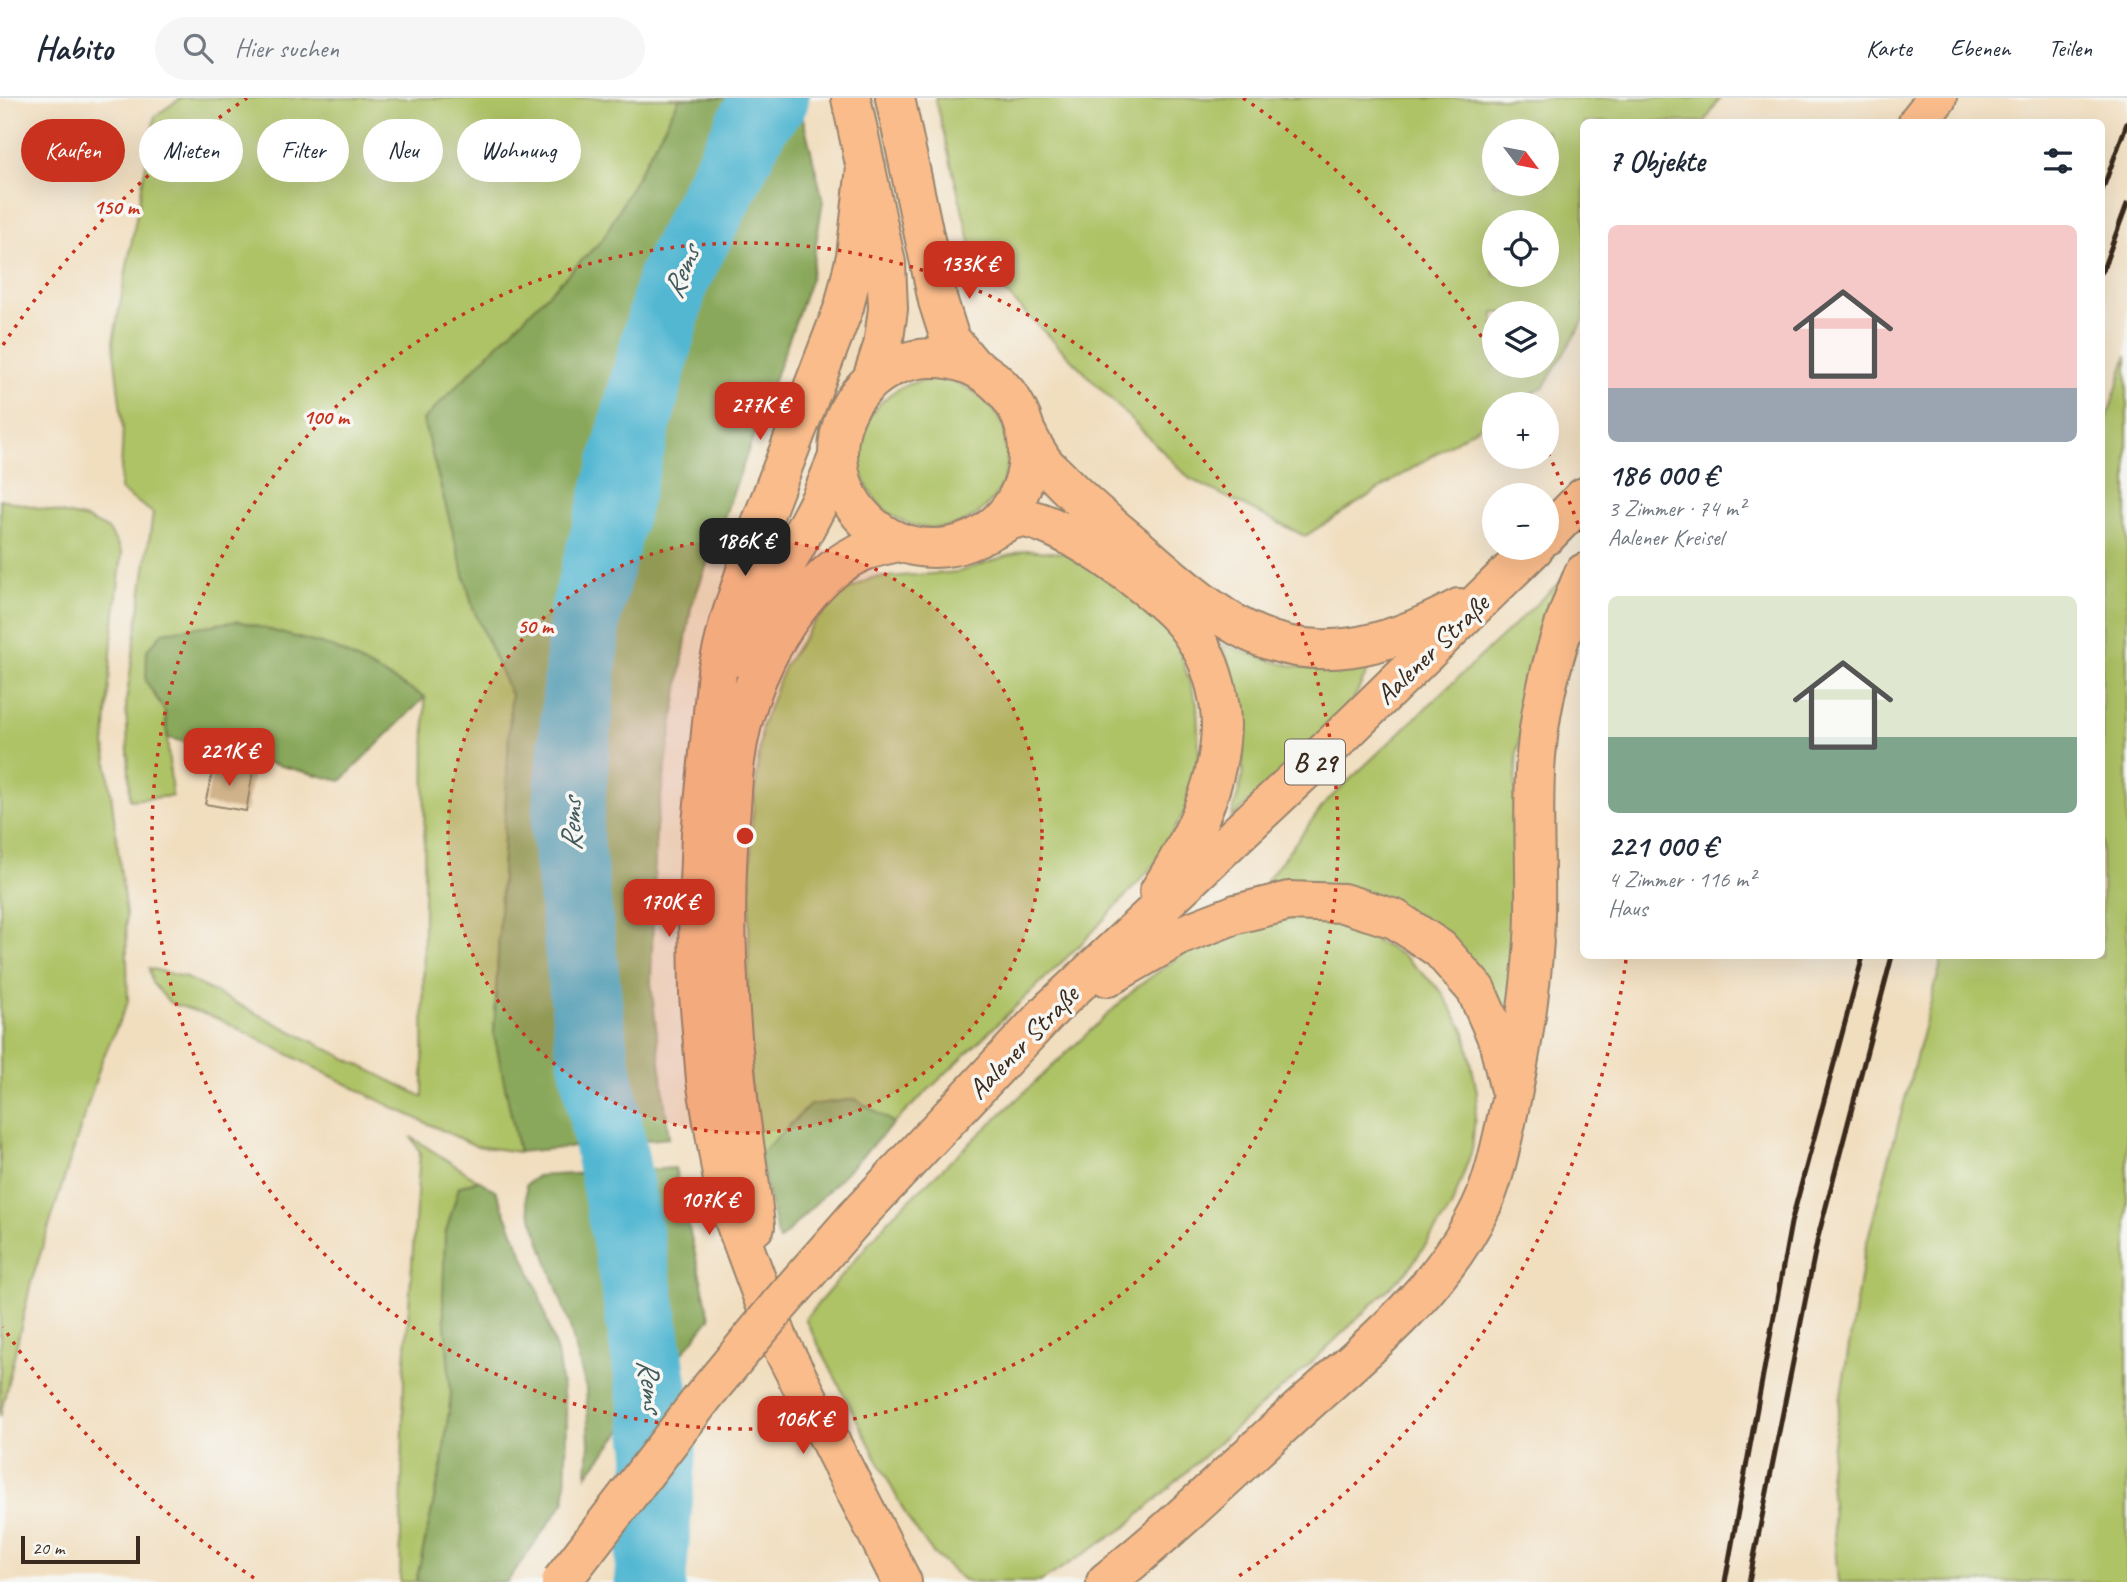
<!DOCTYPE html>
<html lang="de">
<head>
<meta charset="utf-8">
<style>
	:root { --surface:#fff; --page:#f6f6f7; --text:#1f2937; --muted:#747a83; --line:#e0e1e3; --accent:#c8321e }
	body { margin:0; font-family:Caveat,sans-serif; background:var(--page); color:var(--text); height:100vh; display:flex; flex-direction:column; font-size:26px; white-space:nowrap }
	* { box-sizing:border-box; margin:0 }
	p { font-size:23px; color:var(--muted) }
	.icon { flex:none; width:38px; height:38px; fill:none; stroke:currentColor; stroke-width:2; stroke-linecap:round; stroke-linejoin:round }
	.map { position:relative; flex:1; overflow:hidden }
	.sheet { position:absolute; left:1580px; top:21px; width:525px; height:840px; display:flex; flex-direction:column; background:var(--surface); border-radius:10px; box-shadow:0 7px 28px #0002 }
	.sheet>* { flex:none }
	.banner { position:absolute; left:21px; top:21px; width:665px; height:63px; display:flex; gap:14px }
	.needle { width:46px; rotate:122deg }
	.tools { position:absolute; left:1482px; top:21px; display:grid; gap:14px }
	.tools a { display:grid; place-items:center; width:77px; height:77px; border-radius:50%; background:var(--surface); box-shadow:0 7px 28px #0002; font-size:35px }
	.scale { position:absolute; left:21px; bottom:18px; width:119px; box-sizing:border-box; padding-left:7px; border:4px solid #3b2a1e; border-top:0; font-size:19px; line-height:24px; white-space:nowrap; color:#3b2a1e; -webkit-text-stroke:5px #f6f6f2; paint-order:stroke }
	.price { position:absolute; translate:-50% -60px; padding:0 16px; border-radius:14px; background:var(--accent); color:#fff; font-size:23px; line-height:46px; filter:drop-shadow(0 2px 4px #0008) }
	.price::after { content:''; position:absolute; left:50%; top:42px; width:21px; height:16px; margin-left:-10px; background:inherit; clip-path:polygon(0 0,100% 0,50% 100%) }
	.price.on { background:#222; color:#fff }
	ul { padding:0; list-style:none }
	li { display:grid; align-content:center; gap:14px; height:371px; padding:0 28px }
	li span { display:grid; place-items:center; height:217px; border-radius:10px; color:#555 }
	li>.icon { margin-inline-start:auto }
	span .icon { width:126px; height:126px; fill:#fffc; stroke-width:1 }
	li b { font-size:30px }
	h2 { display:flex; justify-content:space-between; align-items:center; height:84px; padding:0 28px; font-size:30px }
	.chip { padding:0 24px; border-radius:32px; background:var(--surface); box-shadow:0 7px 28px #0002; font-size:24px; line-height:63px }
	.chip.on { background:var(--accent); color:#fff }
	header { display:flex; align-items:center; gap:42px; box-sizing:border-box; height:98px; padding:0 35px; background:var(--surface); border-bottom:2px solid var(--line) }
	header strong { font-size:33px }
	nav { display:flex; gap:38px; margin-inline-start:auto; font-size:24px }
	.search { width:490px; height:63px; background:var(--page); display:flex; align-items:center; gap:18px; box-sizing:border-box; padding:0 24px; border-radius:38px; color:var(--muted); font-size:26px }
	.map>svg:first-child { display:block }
</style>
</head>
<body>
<header>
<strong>Habito</strong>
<div class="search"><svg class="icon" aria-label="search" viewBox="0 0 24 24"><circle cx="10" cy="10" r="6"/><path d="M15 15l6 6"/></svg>Hier suchen</div>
<nav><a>Karte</a><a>Ebenen</a><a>Teilen</a></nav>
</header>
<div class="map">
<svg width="2127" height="1484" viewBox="0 0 2127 1484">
	<rect width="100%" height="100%" fill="#f6f6f2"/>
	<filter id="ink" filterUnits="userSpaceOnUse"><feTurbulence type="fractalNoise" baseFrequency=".0143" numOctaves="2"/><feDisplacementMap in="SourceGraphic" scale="14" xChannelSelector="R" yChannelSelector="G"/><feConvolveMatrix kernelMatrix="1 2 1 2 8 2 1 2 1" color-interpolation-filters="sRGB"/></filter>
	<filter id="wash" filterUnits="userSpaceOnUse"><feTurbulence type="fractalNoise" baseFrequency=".00686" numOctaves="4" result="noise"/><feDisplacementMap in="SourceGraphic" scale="28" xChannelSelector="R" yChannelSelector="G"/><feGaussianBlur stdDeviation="1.57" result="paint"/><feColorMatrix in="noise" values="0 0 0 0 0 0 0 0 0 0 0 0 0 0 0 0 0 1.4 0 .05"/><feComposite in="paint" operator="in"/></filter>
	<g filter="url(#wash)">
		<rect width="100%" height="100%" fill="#f1debf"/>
		<!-- green -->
		<path fill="#aec266" stroke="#747642" stroke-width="2" fill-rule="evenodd" d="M181 0H680L603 141 423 322 473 510 511 597 494 936 519 1054 476 1048 392 1009 219 921 170 905 152 885 149 870 184 879 423 999 425 599 146 583 165 614 172 698 130 702 126 604 153 415 120 392 123 331 113 244 155 18Z
			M935 0H1720L1705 24H1584V222L1544 288 1514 306H1494V319L1305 438 1190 381 975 164ZM1494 33H1547V86H1494ZM1494 124H1547V177H1494ZM1494 215H1547V268H1494Z
			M2127 257V1484H1838L1829 1371 1864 1155 1943 858H2102V336Z
			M860 356a74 74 0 1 1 148 0a74 74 0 1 1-148 0Z
			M0 401 87 421 109 432 122 455 112 542 105 646 126 817 128 904 102 962 31 1185 0 1319Z
			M1025 452 1076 456 1135 493 1178 549 1197 606 1199 656 1187 709 1154 767 1086 841 894 1025 855 1001 759 1057 746 950 752 723 762 628 784 569 814 524 846 493 872 480 958 474Z
			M1566 478 1530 591 1517 653 1514 709 1517 824 1509 930 1445 844 1256 797 1326 704Z
			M1222 546C1251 556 1280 568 1311 570 1332 572 1352 568 1371 566L1348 613 1231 721C1234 708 1240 693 1242 679 1247 633 1238 589 1222 546Z
			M1300 819 1351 830 1404 858 1441 893 1465 934 1477 994 1472 1052 1451 1110 1408 1172 1308 1268 1226 1338 1126 1429 1040 1484H971L963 1482 932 1454 908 1421 805 1221 893 1117 1137 889 1187 853 1246 827Z
			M411 1039 478 1082 459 1089 443 1201 451 1297 442 1366 416 1484H400L404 1277 420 1054Z"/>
		<!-- forest -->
		<path fill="#8aa85b" stroke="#62693c" stroke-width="2" d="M680 0H798L823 102 810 183 691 510 656 730 651 885 669 1040 519 1054 494 936 511 597 473 510 423 322 603 141Z
			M238 523 335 550 425 599 341 683 168 640 165 614 146 583 147 552 163 534Z
			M855 1001 894 1025 779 1143 759 1057 810 1007Z
			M675 1070 710 1220 587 1377 589 1345 586 1290 568 1222 526 1102V1087L537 1078Z
			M478 1082 496 1093 537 1190 557 1255 567 1323 565 1403 507 1484H416L442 1366 451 1297 443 1201 445 1137 459 1089Z"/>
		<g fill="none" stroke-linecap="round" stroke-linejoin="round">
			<!-- river -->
			<path stroke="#53b7d2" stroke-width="72" d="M650 1484 661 1353 637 1190 591 946 567 732 585 518 673 182 755 21 773 0"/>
		</g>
		<g id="blocks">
			<!-- building -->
			<path fill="#d1b38b" d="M214 667 253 674 246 713 205 706Z"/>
		</g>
	</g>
	<g filter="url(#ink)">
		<use href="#blocks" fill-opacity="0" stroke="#96846e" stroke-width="2"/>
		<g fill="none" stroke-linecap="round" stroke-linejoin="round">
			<!-- major casing -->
			<g stroke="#96846e" stroke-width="42">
				<path id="major" d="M851 0 886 165 888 211 883 248 872 281
					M895 0 938 203 950 241 971 266
					M1918 24 1937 0
					M866 69 856 158 844 209 762 423 729 525 717 574 701 736 698 812 699 897 706 982 726 1100 779 1243 902 1484
					M838 355a95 95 0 1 1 190 0a95 95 0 1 1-190 0Z
					M1027 336C1031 344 1035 352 1040 359 1044 367 1052 373 1058 379 1081 403 1107 425 1133 446 1166 475 1200 506 1238 528 1313 571 1389 548 1459 510
					M985 435C995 431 1009 421 1019 420 1059 420 1153 490 1180 520 1188 528 1195 540 1201 550 1213 571 1221 603 1221 627 1220 688 1191 744 1159 794
					M1547 437 1584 399
					M740 559 751 533 821 400 838 359
					M1108 879 1179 838 1236 816 1289 803 1343 805 1395 821 1440 851 1476 892 1498 942 1509 988
					M1051 911 1326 653 1534 450
					M755 1128C750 1082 742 1037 737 991 727 902 722 811 730 721 732 702 732 683 735 663 742 607 766 548 802 504 817 485 839 463 862 454 874 449 886 447 898 444
					M1106 1484C1171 1432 1231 1374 1292 1318 1361 1255 1440 1195 1481 1109 1493 1084 1499 1055 1505 1029 1519 968 1530 905 1534 842 1538 781 1531 719 1536 658 1541 596 1560 532 1584 475"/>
			</g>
			<!-- highway casing -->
			<g stroke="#96846e" stroke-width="42">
				<path id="highway" d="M857 1118 1051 911"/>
			</g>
			<!-- major -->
			<use href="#major" stroke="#fabc8b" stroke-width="38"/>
			<!-- highway -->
			<use href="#highway" stroke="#fabc8b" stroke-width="38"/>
			<!-- rail -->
			<path stroke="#3b2a1e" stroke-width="5" d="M2102 93 2127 25
				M2102 174 2127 106
				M1725 1484 1791 1125 1863 858
				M1749 1484 1818 1139 1892 858"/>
			<!-- highway-bridge casing -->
			<g stroke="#96846e" stroke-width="42" stroke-linecap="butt">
				<path id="highway-bridge" d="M561 1484 704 1298 780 1206 857 1118"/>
			</g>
			<!-- highway-bridge -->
			<use href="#highway-bridge" stroke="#fabc8b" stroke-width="38"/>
		</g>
	</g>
	<!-- distance rings -->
	<circle cx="745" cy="738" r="297" fill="#c8321e" fill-opacity=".12"/>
	<g fill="none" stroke="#c8321e" stroke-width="3.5" stroke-dasharray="3.5 7">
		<circle cx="745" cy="738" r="297"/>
		<circle cx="745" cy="738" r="593"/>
		<path d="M1626 862A890 890 0 0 1 1236 1480M254 1480A890 890 0 0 1 3 1229M3 247A890 890 0 0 1 247 0M1243 0A890 890 0 0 1 1491 253M1548 355A890 890 0 0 1 1581 434"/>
	</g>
	<g text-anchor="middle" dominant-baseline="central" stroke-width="7" stroke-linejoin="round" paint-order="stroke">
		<!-- shield labels -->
		<rect fill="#f6f6f2" stroke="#73675e" stroke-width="2" x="1285" y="641.5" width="60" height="45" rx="5"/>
		<g font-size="26" font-weight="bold" fill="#3b2a1e">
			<text x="1315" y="664">B 29</text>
		</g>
		<!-- street labels -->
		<g font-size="28" fill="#3b2a1e" stroke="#f6f6f2">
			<text transform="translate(1432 551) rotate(-44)">Aalener Straße</text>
			<text transform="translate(1023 944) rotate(-46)">Aalener Straße</text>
		</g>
		<!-- water labels -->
		<g font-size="30" font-style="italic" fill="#435b5d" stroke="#f6f6f2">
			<text transform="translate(681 174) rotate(-68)">Rems</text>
			<text transform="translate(571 727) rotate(-90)">Rems</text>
			<text transform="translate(651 1287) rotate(82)">Rems</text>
		</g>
	</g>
	<circle cx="745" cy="738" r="10" fill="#c8321e" stroke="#f6f6f2" stroke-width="3.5"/>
	<g font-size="21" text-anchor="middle" font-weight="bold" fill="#c8321e" stroke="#f6f6f2" stroke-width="7" stroke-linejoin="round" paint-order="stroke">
		<text x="116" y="116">150 m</text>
		<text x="326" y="326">100 m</text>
		<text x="535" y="535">50 m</text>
	</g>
</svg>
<div class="tools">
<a><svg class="needle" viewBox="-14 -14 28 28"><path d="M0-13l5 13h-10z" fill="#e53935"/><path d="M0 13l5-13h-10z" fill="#747a83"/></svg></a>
<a><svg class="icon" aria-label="locate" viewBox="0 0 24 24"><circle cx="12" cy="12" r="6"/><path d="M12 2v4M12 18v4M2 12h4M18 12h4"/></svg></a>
<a><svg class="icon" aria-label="layers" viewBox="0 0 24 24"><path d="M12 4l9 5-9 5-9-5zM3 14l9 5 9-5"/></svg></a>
<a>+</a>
<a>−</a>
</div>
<div class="scale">20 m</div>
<b class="price" style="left:969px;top:203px">133K €</b>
<b class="price" style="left:760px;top:344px">277K €</b>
<b class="price on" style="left:745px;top:480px">186K €</b>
<b class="price" style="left:229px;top:690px">221K €</b>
<b class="price" style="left:669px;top:841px">170K €</b>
<b class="price" style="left:709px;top:1139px">107K €</b>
<b class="price" style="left:803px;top:1358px">106K €</b>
<div class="banner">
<a class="chip on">Kaufen</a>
<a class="chip">Mieten</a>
<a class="chip">Filter</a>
<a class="chip">Neu</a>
<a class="chip">Wohnung</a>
</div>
<section class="sheet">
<h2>7 Objekte<svg class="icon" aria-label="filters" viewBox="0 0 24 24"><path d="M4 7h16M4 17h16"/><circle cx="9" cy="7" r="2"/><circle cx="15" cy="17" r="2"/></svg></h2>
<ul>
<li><span style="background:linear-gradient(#f6c9c9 75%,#9aa5b1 0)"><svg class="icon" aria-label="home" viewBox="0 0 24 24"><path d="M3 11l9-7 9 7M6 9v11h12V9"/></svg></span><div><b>186 000 €</b><p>3 Zimmer · 74 m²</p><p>Aalener Kreisel</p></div></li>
<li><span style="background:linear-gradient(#dfe7d0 65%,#7fa58c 0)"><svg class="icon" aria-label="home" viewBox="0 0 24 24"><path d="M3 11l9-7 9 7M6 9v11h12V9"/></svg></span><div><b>221 000 €</b><p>4 Zimmer · 116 m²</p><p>Haus</p></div></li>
</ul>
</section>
</div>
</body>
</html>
